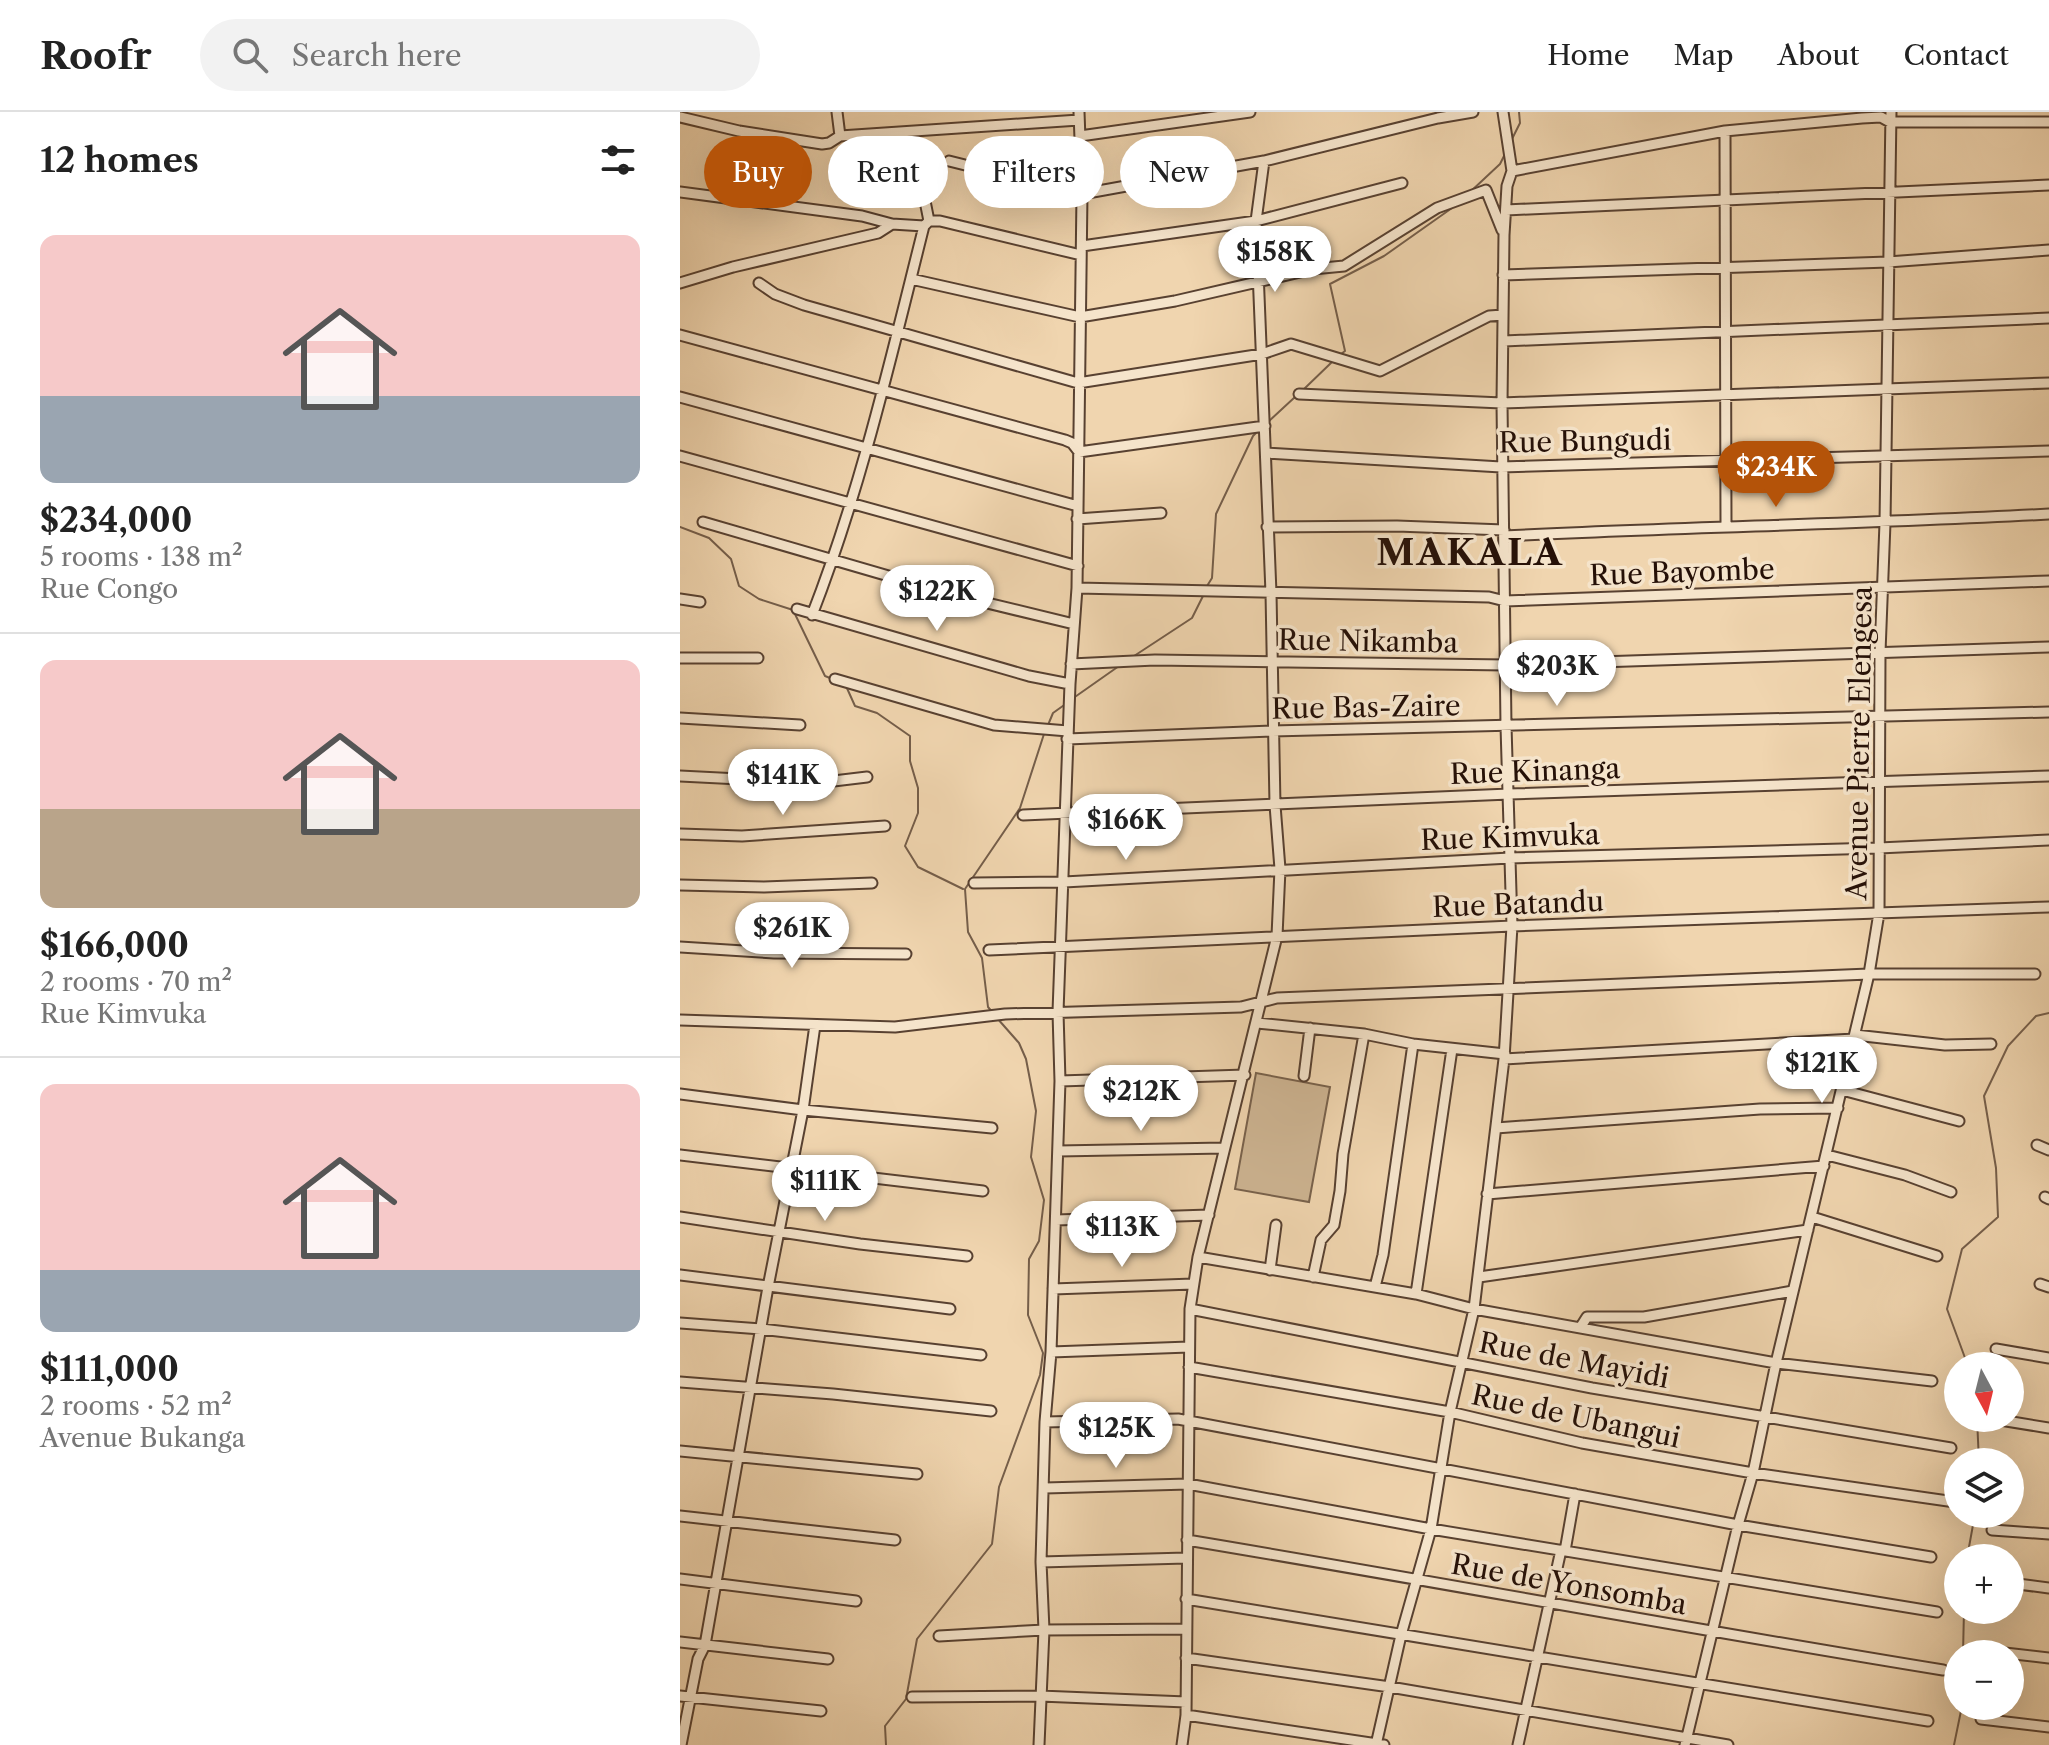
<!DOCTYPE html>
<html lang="en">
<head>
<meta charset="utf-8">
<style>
	:root { --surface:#fff; --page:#f2f2f2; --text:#222; --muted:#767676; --line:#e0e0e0; --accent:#b45309 }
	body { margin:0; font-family:"Libre Caslon Text",serif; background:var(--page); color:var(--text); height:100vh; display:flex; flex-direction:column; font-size:30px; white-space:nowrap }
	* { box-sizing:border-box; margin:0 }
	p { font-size:26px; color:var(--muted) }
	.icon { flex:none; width:44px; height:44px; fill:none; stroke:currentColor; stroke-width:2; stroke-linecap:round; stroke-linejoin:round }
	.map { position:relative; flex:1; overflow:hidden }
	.side { display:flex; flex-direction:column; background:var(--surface); width:680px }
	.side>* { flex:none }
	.hud { position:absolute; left:24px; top:24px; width:760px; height:72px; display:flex; gap:16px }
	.needle { width:52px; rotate:173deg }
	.tools { position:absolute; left:1264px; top:1240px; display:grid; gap:16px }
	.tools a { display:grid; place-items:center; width:80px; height:80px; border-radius:50%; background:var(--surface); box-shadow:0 8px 32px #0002; font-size:40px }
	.price { position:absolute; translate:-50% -68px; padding:0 18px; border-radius:28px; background:#fff; color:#222; font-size:26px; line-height:52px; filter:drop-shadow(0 2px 4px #0008) }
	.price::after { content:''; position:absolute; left:50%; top:48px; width:24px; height:18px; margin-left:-12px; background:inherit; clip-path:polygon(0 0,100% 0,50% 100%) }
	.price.current { background:var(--accent); color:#fff }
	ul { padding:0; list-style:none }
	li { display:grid; align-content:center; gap:16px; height:424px; padding:0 40px }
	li+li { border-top:2px solid var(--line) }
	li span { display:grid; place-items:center; height:248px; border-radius:16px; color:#555 }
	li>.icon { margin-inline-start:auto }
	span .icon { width:144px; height:144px; fill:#fffc; stroke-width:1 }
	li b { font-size:34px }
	h2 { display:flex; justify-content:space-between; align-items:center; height:96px; padding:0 40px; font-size:34px }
	.tag { padding:0 28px; border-radius:36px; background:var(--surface); box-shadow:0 8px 32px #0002; font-size:28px; line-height:72px }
	.tag.current { background:var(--accent); color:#fff }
	header { display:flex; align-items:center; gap:48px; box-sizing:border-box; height:112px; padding:0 40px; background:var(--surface); border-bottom:2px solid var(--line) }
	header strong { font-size:38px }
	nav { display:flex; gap:44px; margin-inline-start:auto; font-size:28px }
	.search { width:560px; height:72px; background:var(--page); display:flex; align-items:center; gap:20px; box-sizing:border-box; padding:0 28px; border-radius:44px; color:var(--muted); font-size:30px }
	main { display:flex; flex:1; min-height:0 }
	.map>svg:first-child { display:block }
</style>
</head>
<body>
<header>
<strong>Roofr</strong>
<div class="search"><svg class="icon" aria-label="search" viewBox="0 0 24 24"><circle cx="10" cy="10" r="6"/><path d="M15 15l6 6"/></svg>Search here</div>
<nav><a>Home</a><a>Map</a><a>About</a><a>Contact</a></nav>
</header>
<main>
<section class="side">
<h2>12 homes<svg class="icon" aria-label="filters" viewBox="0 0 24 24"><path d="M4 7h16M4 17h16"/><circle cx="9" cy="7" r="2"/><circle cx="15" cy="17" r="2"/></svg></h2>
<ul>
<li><span style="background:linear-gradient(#f6c9c9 65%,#9aa5b1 0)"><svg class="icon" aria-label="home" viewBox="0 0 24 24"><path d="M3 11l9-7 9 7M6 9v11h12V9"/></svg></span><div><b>$234,000</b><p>5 rooms · 138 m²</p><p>Rue Congo</p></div></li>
<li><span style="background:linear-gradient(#f6c9c9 60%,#b9a48a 0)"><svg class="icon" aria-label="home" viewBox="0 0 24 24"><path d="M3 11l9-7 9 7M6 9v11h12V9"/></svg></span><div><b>$166,000</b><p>2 rooms · 70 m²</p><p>Rue Kimvuka</p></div></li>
<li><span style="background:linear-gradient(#f6c9c9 75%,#9aa5b1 0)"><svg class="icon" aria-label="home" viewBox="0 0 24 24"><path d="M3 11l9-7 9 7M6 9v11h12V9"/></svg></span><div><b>$111,000</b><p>2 rooms · 52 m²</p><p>Avenue Bukanga</p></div></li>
</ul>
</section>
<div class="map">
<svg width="1369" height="1633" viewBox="0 0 1369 1633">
	<rect width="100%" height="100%" fill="#f0d5af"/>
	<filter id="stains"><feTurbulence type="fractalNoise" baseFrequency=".0025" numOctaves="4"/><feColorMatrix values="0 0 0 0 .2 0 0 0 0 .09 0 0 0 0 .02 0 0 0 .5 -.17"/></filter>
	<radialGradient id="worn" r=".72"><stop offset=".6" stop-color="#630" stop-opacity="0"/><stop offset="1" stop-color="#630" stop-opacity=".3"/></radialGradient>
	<!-- green -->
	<path fill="#cdb492" stroke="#79624c" stroke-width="2" d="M576 961 650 975 629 1090 555 1077Z"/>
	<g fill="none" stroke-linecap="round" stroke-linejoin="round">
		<!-- stream -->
		<path stroke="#755e4a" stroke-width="2" d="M831 29 840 11 839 0
			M789 81 820 52 825 42
			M661 242 665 239 650 172 704 144 772 96
			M623 278 653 249
			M588 310 615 285
			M0 415 29 426 51 447 59 474 79 487 113 498 145 564 150 566
			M527 474 532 466 536 402 573 324 577 320
			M451 546 512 506 523 484
			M166 574 175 594 197 601 230 624V649L238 676V701L225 734 238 755 283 777
			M392 587 439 554
			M368 613 373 601 387 591
			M313 901 308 895 302 846 288 820 285 777 340 696 364 622
			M1288 1254 1267 1197 1282 1137 1318 1105 1316 1056 1304 984 1328 934 1356 904 1369 901
			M1297 1306 1299 1350
			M1287 1446 1295 1402
			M1283 1542 1284 1498
			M1278 1563V1571
			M206 1633 205 1614 226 1587 237 1527 312 1432 319 1375 360 1263 363 1241 348 1203 349 1147 359 1129 364 1088 351 1045 356 999 346 947 339 931 317 906
			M1274 1633 1282 1594"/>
		<!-- minor casing -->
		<g stroke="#584131" stroke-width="13">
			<path id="minor" d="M157 0 160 24
				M0 5 59 19 142 32 149 31 160 24 399 8
				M1045 19 1046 414
				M190 22 189 62 239 82 245 89 249 109
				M400 24 570 0
				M269 49 402 82 584 49 758 6 793 0
				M832 59 1045 19 1182 6 1201 5 1210 10H1369
				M0 80 182 104 212 112 244 114 249 109H260L401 143
				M826 98 1369 73
				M402 134 576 109 722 71
				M823 163 1208 150 1369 138
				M231 167 400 205 495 189 633 157 664 154 757 96 806 78 822 118
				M0 171 53 155 198 121 212 112
				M79 171 95 182 124 193 398 271 582 242 611 232 700 259 809 204 823 203
				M0 223 385 328 392 331 399 340 585 314
				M824 229 1369 206
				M619 282 822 291 1369 271
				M0 285 398 394
				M586 341 821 355 1369 339
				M0 344 398 454
				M397 407 481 401
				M23 410 274 483 394 512
				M587 415 717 414 824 418
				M824 424C1006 415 1188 412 1369 402
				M397 476 809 485 825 489 1369 469
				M0 487 20 490
				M117 497 349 564 390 572
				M132 503C181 377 211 245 244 114
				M0 546H78
				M391 552 475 548 826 553 1369 535
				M155 567 314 613 388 619
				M0 606 120 613
				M387 627 592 619 1369 600
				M0 664 137 671 187 665
				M343 703 829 682 1369 664
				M0 722 62 724 205 714
				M294 771 384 770 830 746 1199 736 1369 728
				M0 773 84 775 192 771
				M0 835 94 841 226 842
				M309 838 832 814 1369 795
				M0 908 215 915 325 902 561 895 597 886 1189 862H1355
				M577 911 684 922 733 932 825 942
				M1175 923 1265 933 1311 932
				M824 947 1174 927
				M624 964 630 916
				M380 969 565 963
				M1162 978 1279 1009
				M0 982 123 998 312 1016
				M816 1016 1080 997 1158 996
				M1357 1033 1369 1038
				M378 1039 544 1036
				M0 1043 303 1079
				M1147 1043 1225 1063 1271 1080
				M807 1082 1144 1054
				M1365 1085 1369 1087
				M0 1105 180 1132 287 1144
				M1132 1105 1257 1144
				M376 1108 529 1103
				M518 1145 736 1182 794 1197 1096 1251 1252 1269
				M590 1158 596 1113
				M0 1163 270 1197
				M633 1165 641 1128 654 1113 660 1079 663 1042 684 922
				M799 1165 1128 1118
				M1360 1172 1369 1175
				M695 1175 703 1143 733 932
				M373 1177 513 1172
				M736 1182 772 937
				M510 1197 912 1276 1271 1336
				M0 1211 81 1217 301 1243
				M900 1216 907 1205H964L1113 1179
				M1316 1237 1369 1246
				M371 1240 509 1235
				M509 1255 770 1300 902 1331 1073 1361 1275 1390
				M0 1270 153 1282 311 1299
				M1320 1308 1369 1316
				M365 1310 498 1307 1058 1413 1251 1445
				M0 1339 237 1362
				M365 1376 508 1372 751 1417 1257 1500
				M0 1404 215 1428
				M1312 1418 1369 1422
				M507 1428C759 1470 1010 1517 1263 1558
				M885 1439 895 1382
				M361 1450 506 1446
				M0 1467 176 1489
				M1330 1471 1369 1476
				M506 1487 1248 1609
				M259 1524 364 1518 505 1517
				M0 1530 148 1547
				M1299 1538 1369 1546
				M506 1546 710 1575 1048 1633
				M0 1584 141 1599
				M232 1585 360 1584 506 1590
				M506 1603 704 1633
				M1301 1607 1369 1615
				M1 1633 18 1547 25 1533 88 1175 123 998 135 913
				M359 1633 364 1518 361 1450 365 1310 371 1240 380 969 378 900 390 572 397 476 402 82 399 0
				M502 1633 506 1603 510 1197 518 1145 597 824 600 757 595 693 591 481 576 109 584 49
				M696 1633 721 1523 751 1417 770 1300 794 1197 824 947 832 814 826 614 822 291 824 123 827 74 832 59 823 0
				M838 1633 881 1438
				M1005 1633 1058 1413 1073 1361 1096 1251 1189 862 1199 801 1200 540 1205 411 1211 0"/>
		</g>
		<!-- minor -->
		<use href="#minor" stroke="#f5e4cb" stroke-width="9"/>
	</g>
	<g text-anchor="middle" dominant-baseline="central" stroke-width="7" stroke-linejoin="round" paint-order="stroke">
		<!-- street labels -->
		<g font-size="28" fill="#251007" stroke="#f5e4cb">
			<text transform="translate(905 329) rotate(-1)">Rue Bungudi</text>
			<text transform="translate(1002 460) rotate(-2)">Rue Bayombe</text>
			<text transform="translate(688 529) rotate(1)">Rue Nikamba</text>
			<text transform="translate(686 595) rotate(-1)">Rue Bas-Zaire</text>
			<text transform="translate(1179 631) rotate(-89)">Avenue Pierre Elengesa</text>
			<text transform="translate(855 659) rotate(-2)">Rue Kinanga</text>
			<text transform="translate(830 725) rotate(-2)">Rue Kimvuka</text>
			<text transform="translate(838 792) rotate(-2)">Rue Batandu</text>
			<text transform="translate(894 1248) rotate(11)">Rue de Mayidi</text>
			<text transform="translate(896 1304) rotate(12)">Rue de Ubangui</text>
			<text transform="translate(889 1472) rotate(10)">Rue de Yonsomba</text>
		</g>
		<!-- district labels -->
		<g font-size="36" font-weight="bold" letter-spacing="2" fill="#251007" stroke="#f5e4cb">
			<text x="790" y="440">MAKALA</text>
		</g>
	</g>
	<rect width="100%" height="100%" filter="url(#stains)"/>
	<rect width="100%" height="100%" fill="url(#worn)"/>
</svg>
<div class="tools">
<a><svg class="needle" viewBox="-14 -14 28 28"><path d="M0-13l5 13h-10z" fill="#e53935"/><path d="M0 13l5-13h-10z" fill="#767676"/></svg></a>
<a><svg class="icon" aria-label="layers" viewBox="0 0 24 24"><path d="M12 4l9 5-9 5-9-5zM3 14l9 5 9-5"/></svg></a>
<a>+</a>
<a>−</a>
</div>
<b class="price" style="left:595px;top:182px">$158K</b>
<b class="price current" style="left:1096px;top:397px">$234K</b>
<b class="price" style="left:257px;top:521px">$122K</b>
<b class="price" style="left:877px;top:596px">$203K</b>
<b class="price" style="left:103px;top:705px">$141K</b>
<b class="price" style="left:446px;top:750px">$166K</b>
<b class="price" style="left:112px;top:858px">$261K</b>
<b class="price" style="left:1142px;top:993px">$121K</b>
<b class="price" style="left:461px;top:1021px">$212K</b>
<b class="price" style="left:145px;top:1111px">$111K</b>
<b class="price" style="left:442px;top:1157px">$113K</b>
<b class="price" style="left:436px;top:1358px">$125K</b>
<div class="hud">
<a class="tag current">Buy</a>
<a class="tag">Rent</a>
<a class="tag">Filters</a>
<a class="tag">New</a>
</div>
</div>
</main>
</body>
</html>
